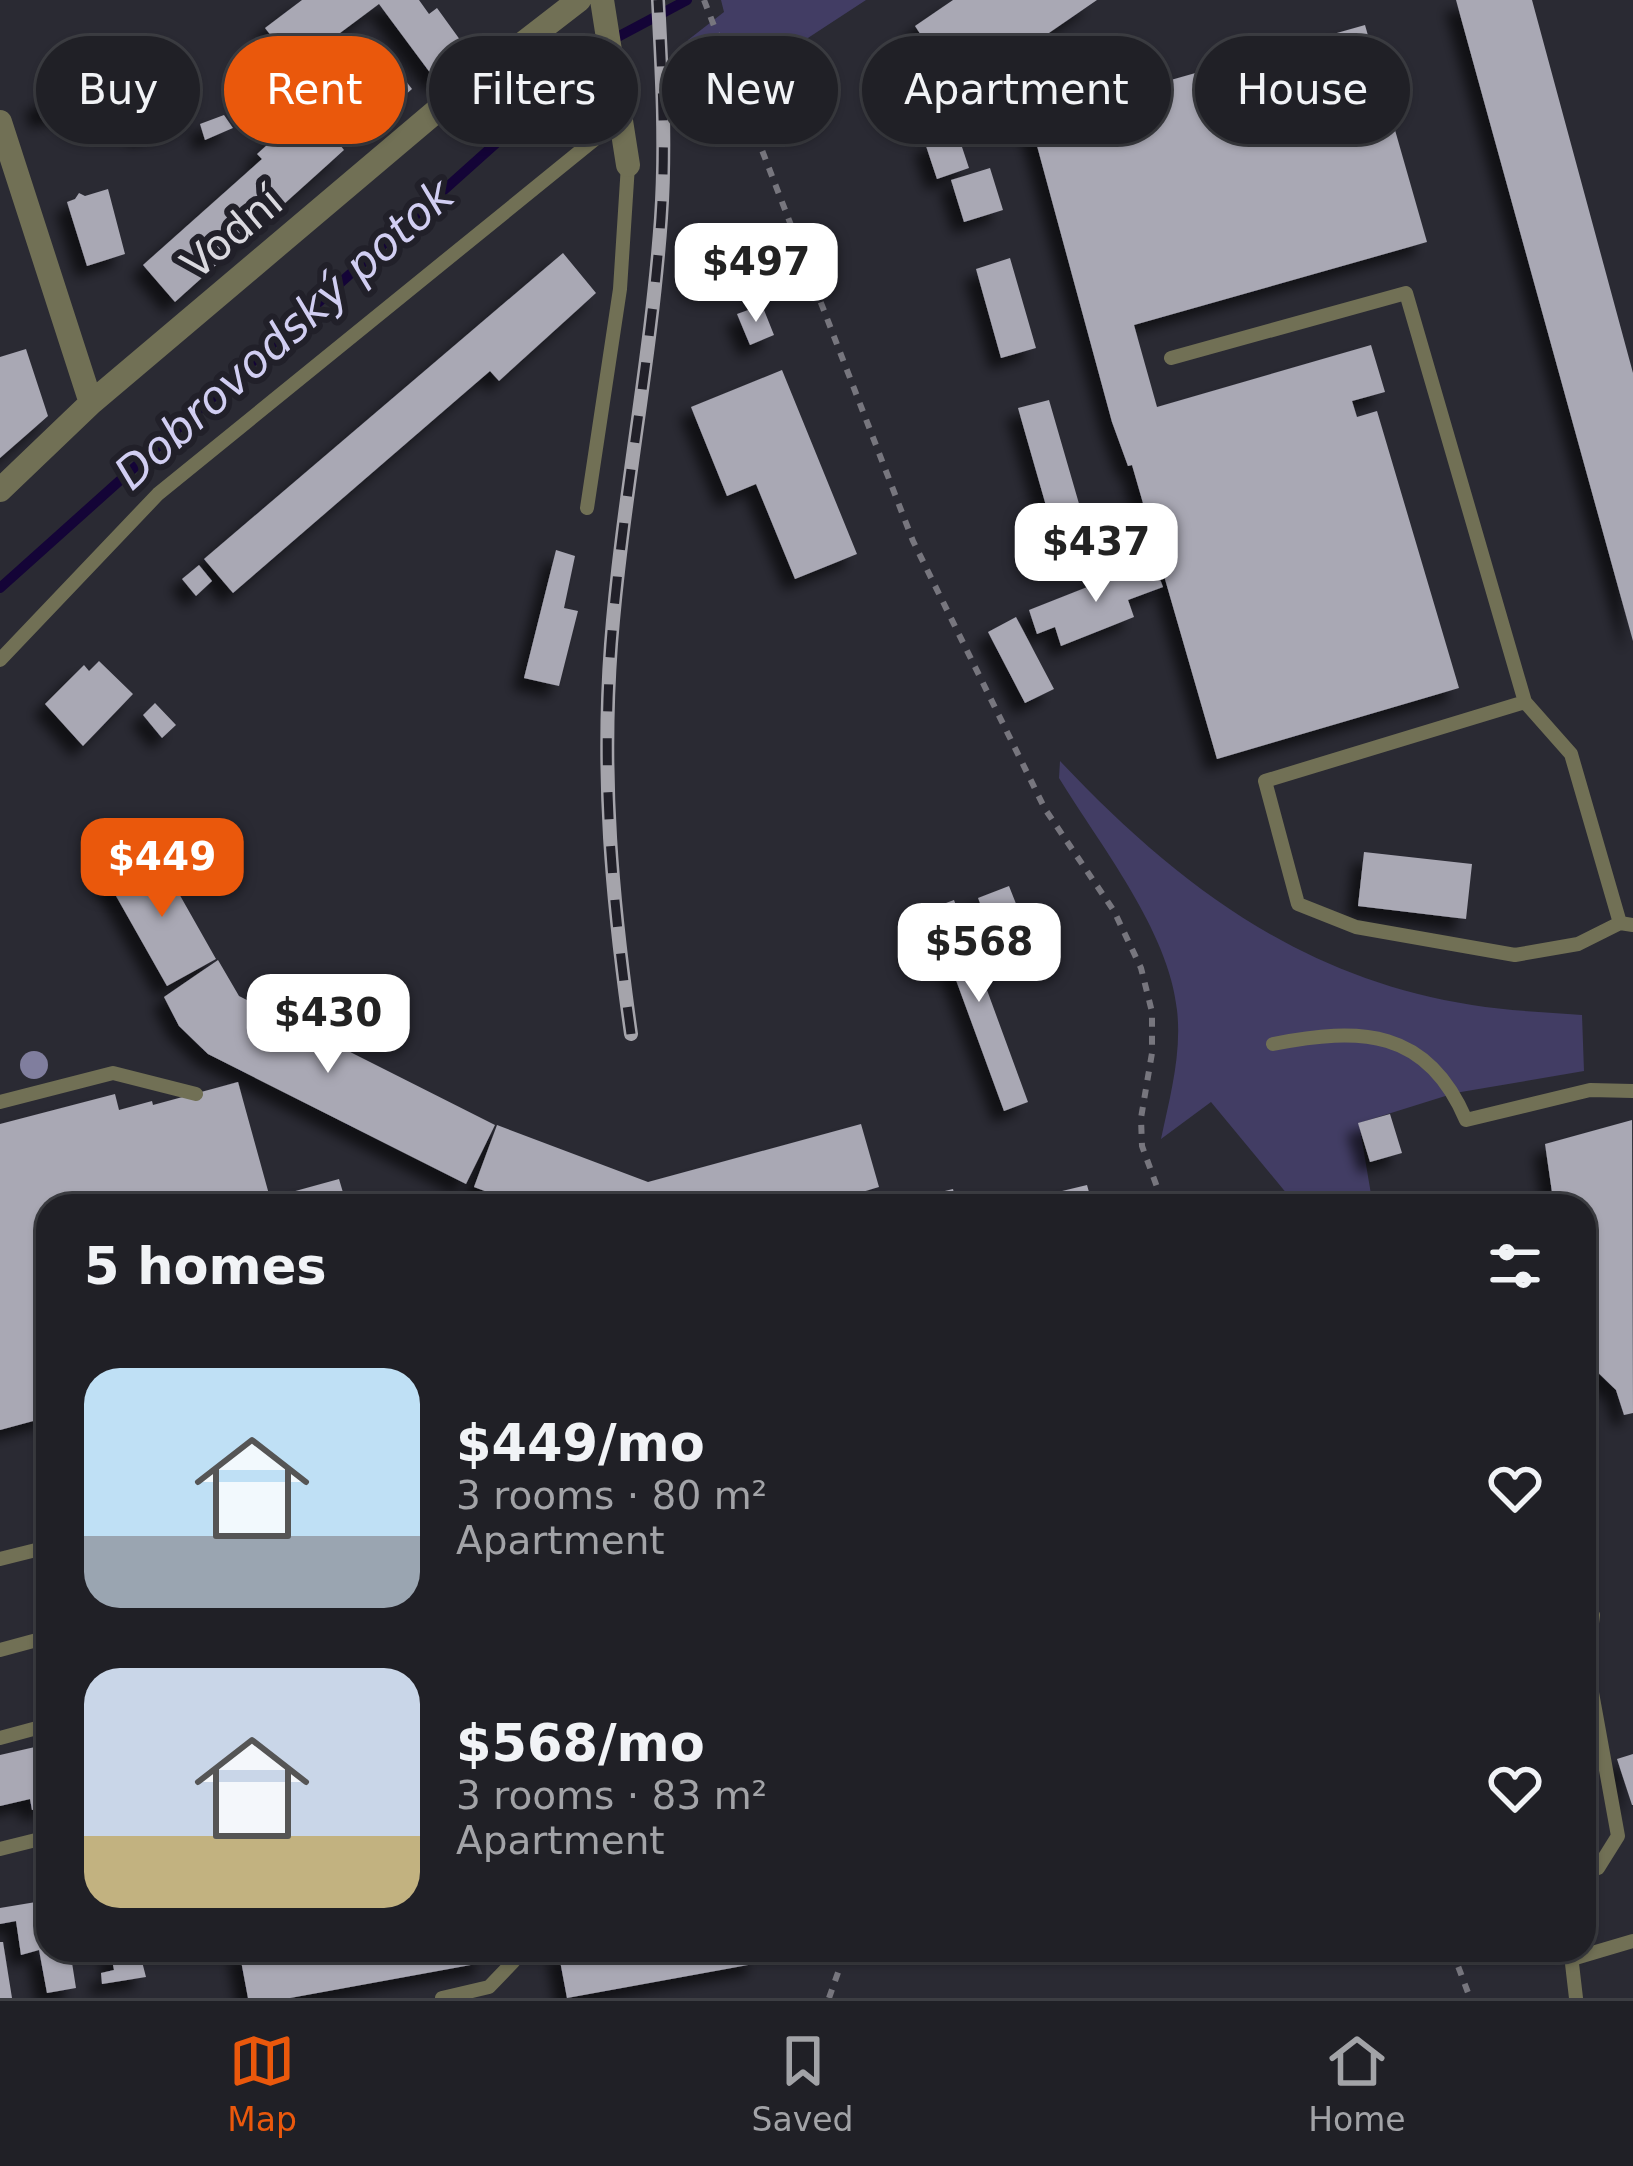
<!DOCTYPE html>
<html lang="en">
<head>
<meta charset="utf-8">
<style>
	:root { --surface:#202026; --page:#28282e; --text:#f1f3f6; --muted:#a2a3a7; --line:#3d3e43; --accent:#ea580c }
	body { margin:0; font-family:"DejaVu Sans",sans-serif; background:var(--page); color:var(--text); height:100vh; display:flex; flex-direction:column; font-size:45px; white-space:nowrap }
	* { box-sizing:border-box; margin:0 }
	p { font-size:39px; color:var(--muted) }
	.icon { flex:none; width:66px; height:66px; fill:none; stroke:currentColor; stroke-width:2; stroke-linecap:round; stroke-linejoin:round }
	.map { position:relative; flex:1; overflow:hidden }
	.details { position:absolute; left:36px; top:1194px; width:1560px; height:768px; display:flex; flex-direction:column; background:var(--surface); border-radius:36px; box-shadow:0 3px 9px #0004,0 0 0 3px var(--line) }
	.details>* { flex:none }
	.hud { position:absolute; left:36px; top:36px; width:1563px; height:108px; display:flex; gap:24px }
	.price { position:absolute; translate:-50% -102px; padding:0 27px; border-radius:24px; background:#fff; color:#222; font-size:39px; line-height:78px; filter:drop-shadow(0 3px 6px #0008) }
	.price::after { content:''; position:absolute; left:50%; top:72px; width:36px; height:27px; margin-left:-18px; background:inherit; clip-path:polygon(0 0,100% 0,50% 100%) }
	.price.current { background:var(--accent); color:#fff }
	ul { padding:0; list-style:none }
	li { display:flex; align-items:center; gap:36px; height:300px; padding:0 48px }
	li span { display:grid; place-items:center; flex:none; width:336px; height:240px; border-radius:36px; color:#555 }
	li>.icon { margin-inline-start:auto }
	span .icon { width:144px; height:144px; fill:#fffc; stroke-width:1 }
	li b { font-size:51px }
	h2 { display:flex; justify-content:space-between; align-items:center; height:144px; padding:0 48px; font-size:51px }
	.chip { padding:0 42px; border-radius:54px; background:var(--surface); box-shadow:0 3px 9px #0004,0 0 0 3px var(--line); font-size:42px; line-height:108px }
	.chip.current { background:var(--accent); color:#fff }
	.tab-bar { display:flex; justify-content:space-around; align-items:center; height:168px; border-top:3px solid var(--line); background:var(--surface); font-size:33px; color:var(--muted) }
	.tab-bar a { display:grid; justify-items:center; gap:6px }
	.tab-bar .current { color:var(--accent) }
	.map>svg:first-child { display:block }
</style>
</head>
<body>
<div class="map">
<svg width="1633" height="1998" viewBox="0 0 1633 1998">
	<defs>
		<filter id="shadow"><feDropShadow dx="-11" dy="11" stdDeviation="6" flood-color="#0009"/></filter>
	</defs>
	<rect width="100%" height="100%" fill="#2a2a33"/>
	<!-- green -->
	<path fill="#423d64" d="M721 0H866L699 109 688 40 724 12Z
		M1060 761C1176 884 1300 978 1472 1005 1508 1011 1546 1012 1582 1015L1584 1071 1455 1093 1359 1123 1373 1206H1297L1211 1102 1161 1139C1170 1097 1182 1053 1177 1010 1169 931 1100 845 1059 778Z"/>
	<g fill="none" stroke-linecap="round" stroke-linejoin="round">
		<!-- stream -->
		<path stroke="#140437" stroke-width="10" d="M0 588 610 41 687 0"/>
	</g>
	<!-- building -->
	<path fill="#a9a8b4" filter="url(#shadow)" d="M302 0H419L429 14 437 8 471 55 437 82 379 4 301 62 297 56 291 61 265 28Z
		M953 0H1097L960 94 915 26Z
		M1456 0H1532L1633 373V641Z
		M1365 25 1427 242 1134 325 1157 407 1371 345 1385 392 1352 401 1357 417 1377 411 1459 688 1217 759 1132 465 1128 466 1112 422 1030 120Z
		M388 58 412 89 397 102 373 70Z
		M174 61 176 68 183 66 184 72 179 75 193 116 140 135 125 93 156 83 151 68Z
		M365 69 388 98 373 110 350 81Z
		M295 87 344 150 175 302 143 265 262 159 257 154 297 118 280 99Z
		M72 89 78 106 41 118 36 100Z
		M224 115 233 128 205 140 200 124Z
		M957 132 969 168 937 179 925 143Z
		M990 168 1003 210 964 222 951 180Z
		M108 189 125 254 87 266 67 202 75 199 79 193 85 196Z
		M563 253 596 293 499 381 490 371 233 593 204 559Z
		M1010 258 1036 348 1001 358 976 269Z
		M762 305 774 335 750 345 737 314Z
		M26 349 48 416 0 458V357Z
		M782 370 857 554 795 579 756 484 727 496 691 407Z
		M1049 400 1084 521 1053 530 1018 408Z
		M556 550 575 556 564 608 578 611 559 686 524 678Z
		M1153 561 1163 587 1128 600 1134 617 1061 646 1055 627 1037 634 1029 610Z
		M199 565 212 581 196 596 182 579Z
		M1016 617 1054 689 1025 703 988 632Z
		M99 661 133 694 83 746 45 704 84 665 89 671Z
		M155 703 176 725 162 738 143 715Z
		M1364 852 1472 864 1466 919 1358 906Z
		M156 853 216 959 167 986 107 880Z
		M1009 886 1024 924 993 937 978 898Z
		M954 900 1028 1102 1004 1111 930 909Z
		M218 960 239 996 495 1125 466 1184 208 1054 179 1026 164 997Z
		M238 1082 270 1198 339 1179 347 1206H48V1417L0 1430V1124L115 1094 119 1110 152 1101 153 1105Z
		M1390 1114 1402 1153 1370 1162 1358 1123Z
		M1632 1120 1633 1413 1624 1415 1616 1390 1584 1359 1590 1350 1584 1341 1587 1328 1584 1323V1206H1554L1545 1144Z
		M861 1124 879 1187 815 1206H525L474 1187 497 1125 648 1182Z
		M1087 1185 1093 1206H1062L1058 1192Z
		M953 1189 957 1206H892V1204Z
		M48 1744V1806L32 1810 30 1799 0 1806V1755Z
		M1633 1754V1805H1632L1617 1759Z
		M48 1900V1950H70L76 1988 47 1993 39 1950 21 1955 16 1921 0 1924V1908Z
		M0 1942H3L12 1998H0Z
		M110 1950H139L146 1977 102 1984 101 1973 114 1970Z
		M239 1950H484L487 1962 290 1998H248Z
		M558 1950H756L759 1963 567 1998Z"/>
	<g fill="none" stroke-linecap="round" stroke-linejoin="round">
		<!-- path -->
		<path stroke="#77767e" stroke-width="6" stroke-dasharray="9 9" stroke-linecap="butt" d="M704 0 913 541 1045 809 1114 911 1141 968 1152 1012V1053L1141 1118 1142 1146 1164 1206
			M1452 1950 1470 1998
			M829 1998 846 1950"/>
		<!-- service -->
		<path stroke="#717055" stroke-width="14" d="M1171 358 1406 293 1525 702 1571 754 1620 923 1633 925
			M587 508 620 289 628 165
			M0 660 158 494 621 118
			M1525 702 1265 781 1298 904 1356 927 1515 955 1578 944 1620 923
			M1273 1044C1360 1027 1427 1028 1466 1120L1590 1090 1633 1091
			M0 1102 113 1073 196 1094
			M46 1431 48 1434
			M0 1559 48 1547
			M1584 1618 1593 1615 1587 1665 1618 1836 1598 1868 1584 1872
			M0 1650 48 1637
			M0 1738 48 1725
			M0 1849 48 1837
			M1571 1955 1576 1998
			M1572 1959 1633 1941
			M442 1998 489 1987 513 1962 510 1950"/>
		<!-- minor -->
		<path stroke="#717055" stroke-width="24" d="M602 0 628 165
			M0 122 91 403
			M0 490 91 403 447 102 579 0"/>
		<!-- rail casing -->
		<g stroke="#a5a4ab" stroke-width="14">
			<path id="rail" d="M631 1034C612 899 601 779 611 644 622 501 651 361 661 218 666 146 662 73 658 0"/>
		</g>
		<!-- rail -->
		<use href="#rail" stroke="#212029" stroke-width="9" stroke-dasharray="27" stroke-linecap="butt"/>
	</g>
	<!-- trees -->
	<circle fill="#807e9e" cx="34" cy="1065" r="14"/>
	<g text-anchor="middle" dominant-baseline="central" stroke-width="12" stroke-linejoin="round" paint-order="stroke">
		<!-- street labels -->
		<g font-size="42" fill="#dad9df" stroke="#212029">
			<text transform="translate(232 233) rotate(-40)">Vodní</text>
		</g>
		<!-- water labels -->
		<g font-size="45" font-style="italic" fill="#d1cef2" stroke="#212029">
			<text transform="translate(284 334) rotate(-42)">Dobrovodský potok</text>
		</g>
	</g>
</svg>
<b class="price" style="left:756px;top:325px">$497</b>
<b class="price" style="left:1096px;top:605px">$437</b>
<b class="price current" style="left:162px;top:920px">$449</b>
<b class="price" style="left:979px;top:1005px">$568</b>
<b class="price" style="left:328px;top:1076px">$430</b>
<div class="hud">
<a class="chip">Buy</a>
<a class="chip current">Rent</a>
<a class="chip">Filters</a>
<a class="chip">New</a>
<a class="chip">Apartment</a>
<a class="chip">House</a>
</div>
<section class="details">
<h2>5 homes<svg class="icon" aria-label="filters" viewBox="0 0 24 24"><path d="M4 7h16M4 17h16"/><circle cx="9" cy="7" r="2"/><circle cx="15" cy="17" r="2"/></svg></h2>
<ul>
<li><span style="background:linear-gradient(#bfe0f5 70%,#9aa5b1 0)"><svg class="icon" aria-label="home" viewBox="0 0 24 24"><path d="M3 11l9-7 9 7M6 9v11h12V9"/></svg></span><div><b>$449/mo</b><p>3 rooms · 80 m²</p><p>Apartment</p></div><svg class="icon" aria-label="heart" viewBox="0 0 24 24"><path d="M12 20l-8-8c-3-5 5-10 8-4 3-6 11-1 8 4z"/></svg></li>
<li><span style="background:linear-gradient(#c9d6e8 70%,#c2b280 0)"><svg class="icon" aria-label="home" viewBox="0 0 24 24"><path d="M3 11l9-7 9 7M6 9v11h12V9"/></svg></span><div><b>$568/mo</b><p>3 rooms · 83 m²</p><p>Apartment</p></div><svg class="icon" aria-label="heart" viewBox="0 0 24 24"><path d="M12 20l-8-8c-3-5 5-10 8-4 3-6 11-1 8 4z"/></svg></li>
</ul>
</section>
</div>
<nav class="tab-bar">
<a class="current"><svg class="icon" aria-label="map" viewBox="0 0 24 24"><path d="M3 6l6-2 6 2 6-2v14l-6 2-6-2-6 2zM9 4v14M15 6v14"/></svg>Map</a>
<a><svg class="icon" aria-label="saved" viewBox="0 0 24 24"><path d="M7 4h10v16l-5-4-5 4z"/></svg>Saved</a>
<a><svg class="icon" aria-label="home" viewBox="0 0 24 24"><path d="M3 11l9-7 9 7M6 9v11h12V9"/></svg>Home</a>
</nav>
</body>
</html>
